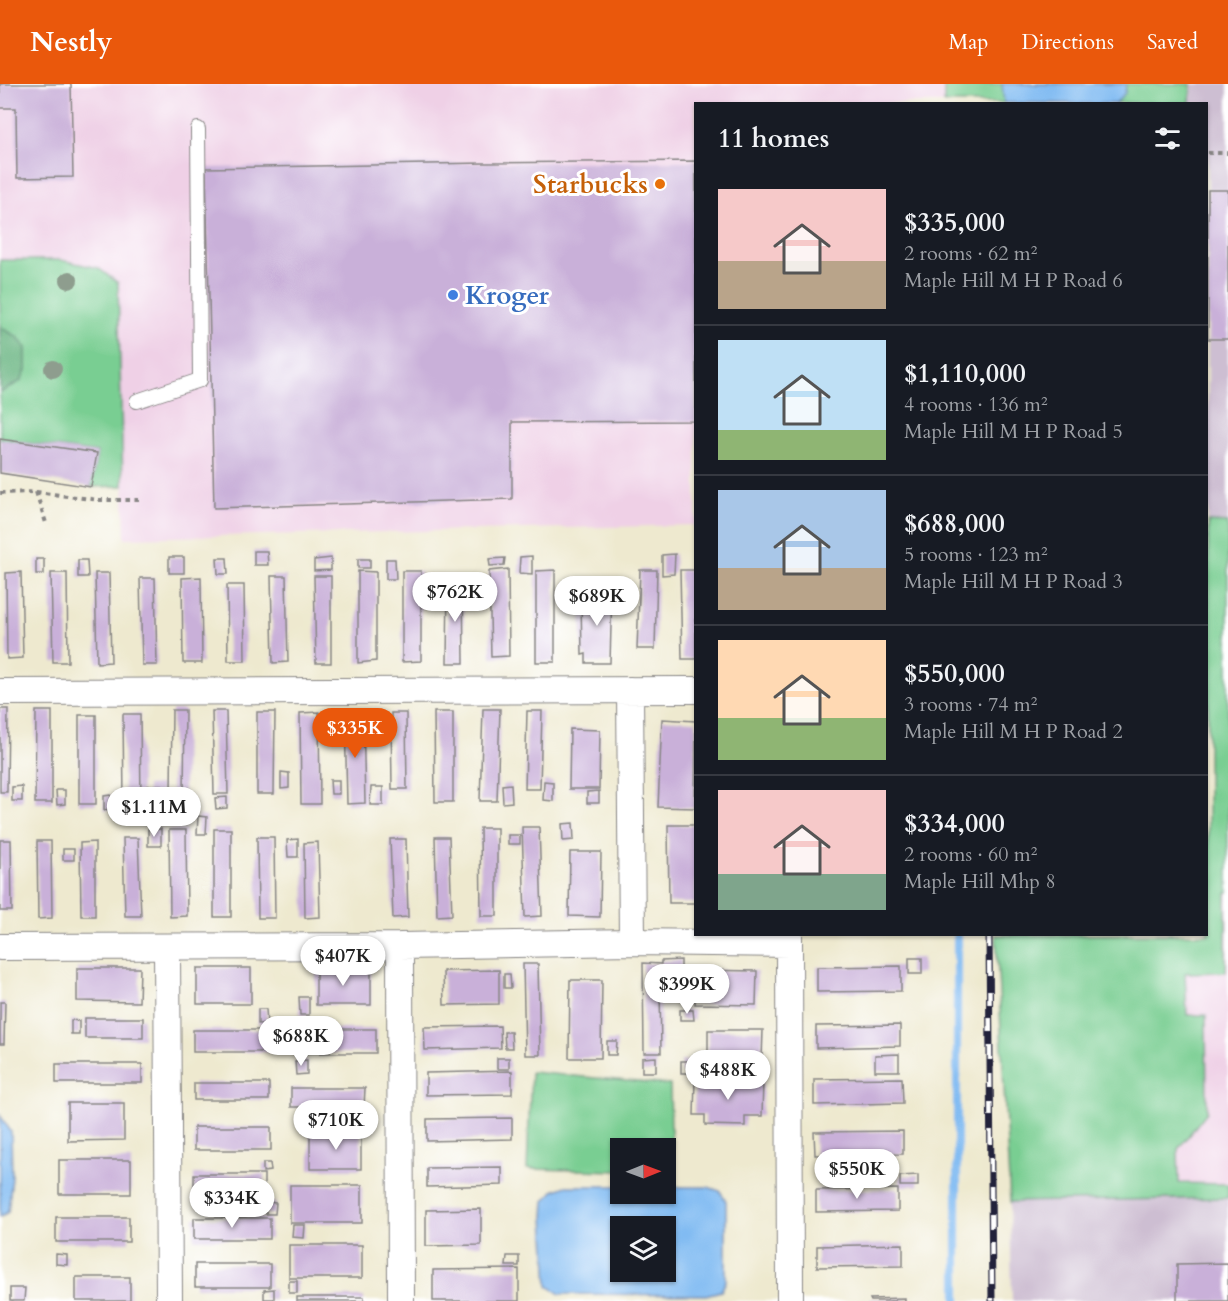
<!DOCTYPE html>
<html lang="en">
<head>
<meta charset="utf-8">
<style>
	:root { --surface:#171b24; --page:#20242c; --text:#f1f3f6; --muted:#9ea1a6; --line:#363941; --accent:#ea580c }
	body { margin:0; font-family:Cardo,serif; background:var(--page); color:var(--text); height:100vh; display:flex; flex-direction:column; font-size:22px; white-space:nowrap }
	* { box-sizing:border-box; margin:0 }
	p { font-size:20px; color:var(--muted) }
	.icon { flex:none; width:33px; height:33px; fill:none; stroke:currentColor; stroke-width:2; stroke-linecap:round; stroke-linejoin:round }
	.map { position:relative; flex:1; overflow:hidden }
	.details { position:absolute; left:694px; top:18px; width:514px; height:834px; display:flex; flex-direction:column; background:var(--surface); border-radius:0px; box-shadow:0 2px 4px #0004 }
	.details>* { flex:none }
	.needle { width:39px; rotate:89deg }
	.fabs { position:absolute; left:610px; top:1054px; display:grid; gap:12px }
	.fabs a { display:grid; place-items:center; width:66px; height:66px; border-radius:0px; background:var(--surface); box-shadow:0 2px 4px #0004; font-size:30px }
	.price { position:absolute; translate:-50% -51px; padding:0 14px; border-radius:21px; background:#fff; color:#222; font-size:20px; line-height:39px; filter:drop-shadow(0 2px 3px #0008) }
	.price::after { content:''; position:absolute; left:50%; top:36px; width:18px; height:14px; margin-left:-9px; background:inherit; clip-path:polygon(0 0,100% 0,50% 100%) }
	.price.current { background:var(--accent); color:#fff }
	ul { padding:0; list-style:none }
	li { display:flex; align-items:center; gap:18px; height:150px; padding:0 24px }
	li+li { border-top:2px solid var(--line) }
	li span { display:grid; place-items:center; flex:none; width:168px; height:120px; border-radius:0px; color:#555 }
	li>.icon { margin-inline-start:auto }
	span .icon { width:72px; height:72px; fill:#fffc; stroke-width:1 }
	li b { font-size:26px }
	h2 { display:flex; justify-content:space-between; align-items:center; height:72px; padding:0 24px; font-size:26px }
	header { display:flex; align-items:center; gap:36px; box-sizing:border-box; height:84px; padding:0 30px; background:var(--accent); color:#fff }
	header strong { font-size:28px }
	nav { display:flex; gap:33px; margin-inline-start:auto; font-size:21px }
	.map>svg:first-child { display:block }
</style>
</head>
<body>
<header>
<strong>Nestly</strong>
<nav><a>Map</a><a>Directions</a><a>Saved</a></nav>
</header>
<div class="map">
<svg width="1228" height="1217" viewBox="0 0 1228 1217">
	<rect width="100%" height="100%" fill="#fff"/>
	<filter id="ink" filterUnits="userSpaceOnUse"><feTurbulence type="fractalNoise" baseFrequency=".0167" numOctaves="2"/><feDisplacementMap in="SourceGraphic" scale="12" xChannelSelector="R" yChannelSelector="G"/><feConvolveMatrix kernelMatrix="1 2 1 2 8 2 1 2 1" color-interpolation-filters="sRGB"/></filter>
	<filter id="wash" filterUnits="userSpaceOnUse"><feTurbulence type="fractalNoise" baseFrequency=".008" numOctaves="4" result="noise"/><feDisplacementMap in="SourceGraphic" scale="24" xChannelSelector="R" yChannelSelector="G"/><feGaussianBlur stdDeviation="1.35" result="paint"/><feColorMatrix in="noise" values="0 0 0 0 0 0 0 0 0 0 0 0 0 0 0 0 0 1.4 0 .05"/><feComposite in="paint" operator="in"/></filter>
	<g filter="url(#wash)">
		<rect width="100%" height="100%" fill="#eee9cf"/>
		<!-- built -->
		<path fill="#efd0e6" d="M0 0H944V19L696 20V441L125 454 118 199 61 176H0Z
			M1226 808H1228V1100L1179 1099 1178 1065 1207 1028 1205 931H1187L1185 889 1226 887Z"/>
		<!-- industrial -->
		<path fill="#cdbed2" d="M1189 0H1228V764H1208V20L1189 19Z
			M1228 1114V1217H1012L1010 1118Z"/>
		<!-- green -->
		<path fill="#79ce92" stroke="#4e7866" stroke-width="1.5" d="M944 0H1191L1190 19H944Z
			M0 176H61L98 184 118 199 123 402 91 403 97 369 0 355Z
			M1208 438 1228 439V808L1226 809V888L1185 889 1187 931H1206L1207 1028 1178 1065 1179 1099 1228 1100V1114L1010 1118 996 851 1208 850Z
			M531 988 670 1001 672 1088H666V1065H621V1087L527 1085Z"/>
		<!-- forest -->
		<path fill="#62b17c" stroke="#426a5c" stroke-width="1.5" d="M0 243 18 253 26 264V286L21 297 0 309Z"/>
		<!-- water -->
		<path fill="#81bbf2" stroke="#526e96" stroke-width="1.5" fill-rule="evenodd" d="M1002 0H1126L1125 9 1115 20 1004 19Z
			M0 1031 11 1048 12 1093 8 1128 0 1133Z
			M566 1102H621V1110H666V1103H708L720 1107 726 1117V1197L721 1207 706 1211 560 1210 548 1202 544 1133 545 1117 553 1107ZM621 1143H666V1188H621Z"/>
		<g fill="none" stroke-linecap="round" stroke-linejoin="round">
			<!-- stream -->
			<path stroke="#81bbf2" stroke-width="8" d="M957 1217V850"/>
		</g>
		<g id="blocks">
			<!-- building -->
			<path fill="#c9b0d9" d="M0 0H71L73 93 17 94 16 24H0Z
				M696 77V337L512 338V415L214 424 206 84 484 79Z
				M1208 106H1228V255H1208Z
				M0 355 97 369 91 403 0 389Z
				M254 467H267L268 481H254Z
				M675 470 674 490 662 491V471Z
				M532 472V490L519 489 520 473Z
				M169 473H184V489H169Z
				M217 474H227L228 490H218Z
				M331 474V486L314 487V476Z
				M505 474 504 481 490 482 489 475Z
				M36 475H44V490H36Z
				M358 475H370V484H358Z
				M386 475H395L396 495H386Z
				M78 476H87L88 493H78Z
				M508 485 509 572 491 573 489 487Z
				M555 486V578H536V487Z
				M640 486H657L655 565H637Z
				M680 486H696V575H682Z
				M358 487 376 488V577L358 579Z
				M402 487H421V577L402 578Z
				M21 488 23 574 7 575 6 489Z
				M51 489H67L68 578H53Z
				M95 489H109L111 578 97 579Z
				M271 492H286L288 578 273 579Z
				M314 492H331V579H316Z
				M201 493 202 579H183L182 494Z
				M140 494H155L157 581H142Z
				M448 497H463L464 579H447Z
				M227 501H244L245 577H228Z
				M612 504 610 579H586V570L582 571 581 515 596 514 597 505Z
				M0 625H8L7 708H0Z
				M483 625H500L497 717H480Z
				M172 626H185L184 708H171Z
				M36 627H52V719H35Z
				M212 627H226L228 710H214Z
				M527 627H542L540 705H525Z
				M257 628H275L274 710H257Z
				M319 628 320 720H301L300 629Z
				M434 628H453V718H435Z
				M391 629H406L407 705H392Z
				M123 630H140L141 719H124Z
				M79 631H96V720H79Z
				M345 631H363L365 719 347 720Z
				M662 635 696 637 695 724 658 723Z
				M570 645 600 646 599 705H569Z
				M281 688 289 689V704L281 705Z
				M330 696H339V710H331Z
				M544 697 553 698V717L543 716Z
				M511 700 512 718 503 719 502 701Z
				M161 701 162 721 148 722 147 702Z
				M22 702V717H12V703Z
				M371 703H383V721H370Z
				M56 706H65V720L57 721Z
				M599 707V719H587V708Z
				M111 711V725L104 726V712Z
				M227 713V724L216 725 215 714Z
				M198 732 207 733 206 750H197Z
				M573 739 574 756 563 757 562 740Z
				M668 741H696V819H669Z
				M522 743H539L542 832 525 833Z
				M480 744H497V832H481Z
				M148 745H161V762H148Z
				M214 745H231V833H214Z
				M169 746H186L187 832 170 833Z
				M508 751H520V760H508Z
				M257 753H274L275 834H258Z
				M435 753H449L452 831 437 832Z
				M123 754H138L141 832H125Z
				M298 755V773H288L287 756Z
				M390 755H406L408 833 393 834Z
				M0 756H11L12 827H0Z
				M37 757H51L52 834 38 835Z
				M95 758V832H81L80 759Z
				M318 758 320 833 305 834 304 759Z
				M63 765H74V776H63Z
				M570 768H601L600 833 569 832Z
				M909 874H922V890H909Z
				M681 876V902H660L661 969H644L643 879 661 880V877Z
				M523 880H538L540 971H525Z
				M901 882V907L817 908V883Z
				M77 884H140L139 918 77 917Z
				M197 884H251V920H197Z
				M316 884 371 885V921H316Z
				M499 886V920L444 921 443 887Z
				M696 886 757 887 756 921 695 920Z
				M504 890H510L511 904H504Z
				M570 896H602L601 974H569Z
				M299 913H309V931H300Z
				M0 918H5L4 960H0Z
				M258 925H266L267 939 258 940Z
				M680 926H693L694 936H680Z
				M85 934H143V954H85Z
				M71 936 79 937V950H71Z
				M900 941V962L816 964V942Z
				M500 942 501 964 425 966 424 943Z
				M291 945H376V969H290Z
				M193 946H281V968H193Z
				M708 946H763L762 976H708Z
				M504 948H511L512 964H505Z
				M607 957H617L616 971H607Z
				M899 970V987H875V971Z
				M656 973V988H642V974Z
				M497 974H509V985H497Z
				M307 976V990L296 991 295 977Z
				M681 977H695V989H681Z
				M56 980H142V999H56Z
				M512 987V1010L426 1011V989Z
				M902 994 903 1019 814 1021V995Z
				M695 995 763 997 762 1032H745V1042L705 1041V1031H694Z
				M194 999H269V1016H194Z
				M291 1004H365L364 1023H291Z
				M68 1019H124V1056L68 1057Z
				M512 1034V1055L427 1057V1035Z
				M194 1043H271V1066H194Z
				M903 1047V1070L815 1071 814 1048Z
				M310 1049H361V1085H310Z
				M59 1076H131V1110H59Z
				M263 1079H270L271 1087 263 1088Z
				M502 1083V1101L427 1103V1084Z
				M194 1090H264V1112L194 1111Z
				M918 1091V1102H900V1092Z
				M290 1101H362V1139H290Z
				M898 1105V1127L816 1128V1106Z
				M266 1118 276 1119 275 1130H266Z
				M481 1125V1161L426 1162V1126Z
				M56 1133H129V1158H56Z
				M194 1134H270V1155H194Z
				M293 1141H305L304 1154 292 1153Z
				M903 1160V1182L817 1183V1162Z
				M289 1161H362V1194H289Z
				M56 1170 67 1171V1181L56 1180Z
				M507 1172H519V1182H506Z
				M1228 1179V1217H1177V1180Z
				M195 1180H270V1203H195Z
				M519 1185V1217H433V1186Z
				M76 1193H130V1217H76Z
				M289 1197H297V1209H289Z
				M10 1204H25L24 1217H10Z
				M274 1205V1215H264V1206Z
				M297 1213H364V1217H297Z
				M905 1214V1217H871L870 1215Z"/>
		</g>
	</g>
	<g filter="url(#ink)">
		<use href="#blocks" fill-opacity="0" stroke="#888685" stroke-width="1.5"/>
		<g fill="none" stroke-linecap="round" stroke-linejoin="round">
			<!-- lane casing -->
			<g stroke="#888685" stroke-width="16">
				<path id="lane" d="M137 317 200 296 198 45"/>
			</g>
			<!-- street casing -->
			<g stroke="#888685" stroke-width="28">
				<path id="street" d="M630 606 632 858
					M0 608 696 606
					M789 850 790 1217
					M400 862 401 1217
					M0 863 400 862 632 858 789 860
					M167 863 169 1217"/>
			</g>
			<!-- path -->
			<path stroke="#888685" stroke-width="4" stroke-dasharray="4.5 4.5" stroke-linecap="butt" d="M1208 69H1228
				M36 408 46 439
				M0 409 36 408 99 416H141"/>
			<!-- lane -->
			<use href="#lane" stroke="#fff" stroke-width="14"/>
			<!-- street -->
			<use href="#street" stroke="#fff" stroke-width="26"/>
			<!-- rail casing -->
			<g stroke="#22223b" stroke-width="7">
				<path id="rail" d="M989 850 992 1217"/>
			</g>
			<!-- rail -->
			<use href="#rail" stroke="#fff" stroke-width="4.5" stroke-dasharray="14" stroke-linecap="butt"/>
		</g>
		<!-- trees -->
		<g fill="#8e9d8e">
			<circle cx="69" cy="196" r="9"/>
			<circle cx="53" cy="285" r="9"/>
		</g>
	</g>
	<!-- markers -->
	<circle fill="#e8710a" stroke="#fff" stroke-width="2" cx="660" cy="100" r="6"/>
	<circle fill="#3f7fe0" stroke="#fff" stroke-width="2" cx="453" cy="211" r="6"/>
	<g text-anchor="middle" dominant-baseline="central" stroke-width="6" stroke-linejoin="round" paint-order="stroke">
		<!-- food labels -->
		<g font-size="26" font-weight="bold" fill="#c56008" stroke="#fff" text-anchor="end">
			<text x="648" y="100">Starbucks</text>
		</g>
		<!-- shop labels -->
		<g font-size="26" font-weight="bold" fill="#366cbe" stroke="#fff" text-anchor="start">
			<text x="465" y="211">Kroger</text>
		</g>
	</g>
</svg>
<div class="fabs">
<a><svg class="needle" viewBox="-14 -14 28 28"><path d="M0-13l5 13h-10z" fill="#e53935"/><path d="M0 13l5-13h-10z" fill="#9ea1a6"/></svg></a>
<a><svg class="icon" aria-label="layers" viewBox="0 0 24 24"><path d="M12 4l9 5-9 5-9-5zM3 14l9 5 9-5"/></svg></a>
</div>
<b class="price" style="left:455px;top:539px">$762K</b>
<b class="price" style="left:597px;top:543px">$689K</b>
<b class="price current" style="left:355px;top:675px">$335K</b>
<b class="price" style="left:154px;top:754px">$1.11M</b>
<b class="price" style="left:343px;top:903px">$407K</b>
<b class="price" style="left:687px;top:931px">$399K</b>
<b class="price" style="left:301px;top:983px">$688K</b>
<b class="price" style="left:728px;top:1017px">$488K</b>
<b class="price" style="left:336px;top:1067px">$710K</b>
<b class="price" style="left:857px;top:1116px">$550K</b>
<b class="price" style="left:232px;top:1145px">$334K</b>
<section class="details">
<h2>11 homes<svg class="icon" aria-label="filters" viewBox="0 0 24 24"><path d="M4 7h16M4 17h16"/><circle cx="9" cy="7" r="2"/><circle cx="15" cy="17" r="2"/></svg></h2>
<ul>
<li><span style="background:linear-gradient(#f6c9c9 60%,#b9a48a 0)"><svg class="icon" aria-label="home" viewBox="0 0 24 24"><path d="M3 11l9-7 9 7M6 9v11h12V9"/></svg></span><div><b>$335,000</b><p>2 rooms · 62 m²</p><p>Maple Hill M H P Road 6</p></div></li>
<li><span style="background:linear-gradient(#bfe0f5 75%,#8fb573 0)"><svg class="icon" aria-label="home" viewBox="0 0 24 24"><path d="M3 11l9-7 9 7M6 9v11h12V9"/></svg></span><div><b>$1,110,000</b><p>4 rooms · 136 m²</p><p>Maple Hill M H P Road 5</p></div></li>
<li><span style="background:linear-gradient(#a9c7e8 65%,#b9a48a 0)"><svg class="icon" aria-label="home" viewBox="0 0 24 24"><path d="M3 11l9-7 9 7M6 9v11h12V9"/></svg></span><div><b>$688,000</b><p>5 rooms · 123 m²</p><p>Maple Hill M H P Road 3</p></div></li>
<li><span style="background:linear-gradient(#ffd9b3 65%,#8fb573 0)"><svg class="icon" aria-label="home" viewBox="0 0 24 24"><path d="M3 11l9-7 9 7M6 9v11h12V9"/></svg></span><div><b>$550,000</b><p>3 rooms · 74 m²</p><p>Maple Hill M H P Road 2</p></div></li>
<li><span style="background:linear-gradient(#f6c9c9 70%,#7fa58c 0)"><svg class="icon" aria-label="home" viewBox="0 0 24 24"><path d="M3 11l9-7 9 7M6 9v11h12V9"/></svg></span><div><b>$334,000</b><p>2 rooms · 60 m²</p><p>Maple Hill Mhp 8</p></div></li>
</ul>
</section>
</div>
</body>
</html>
